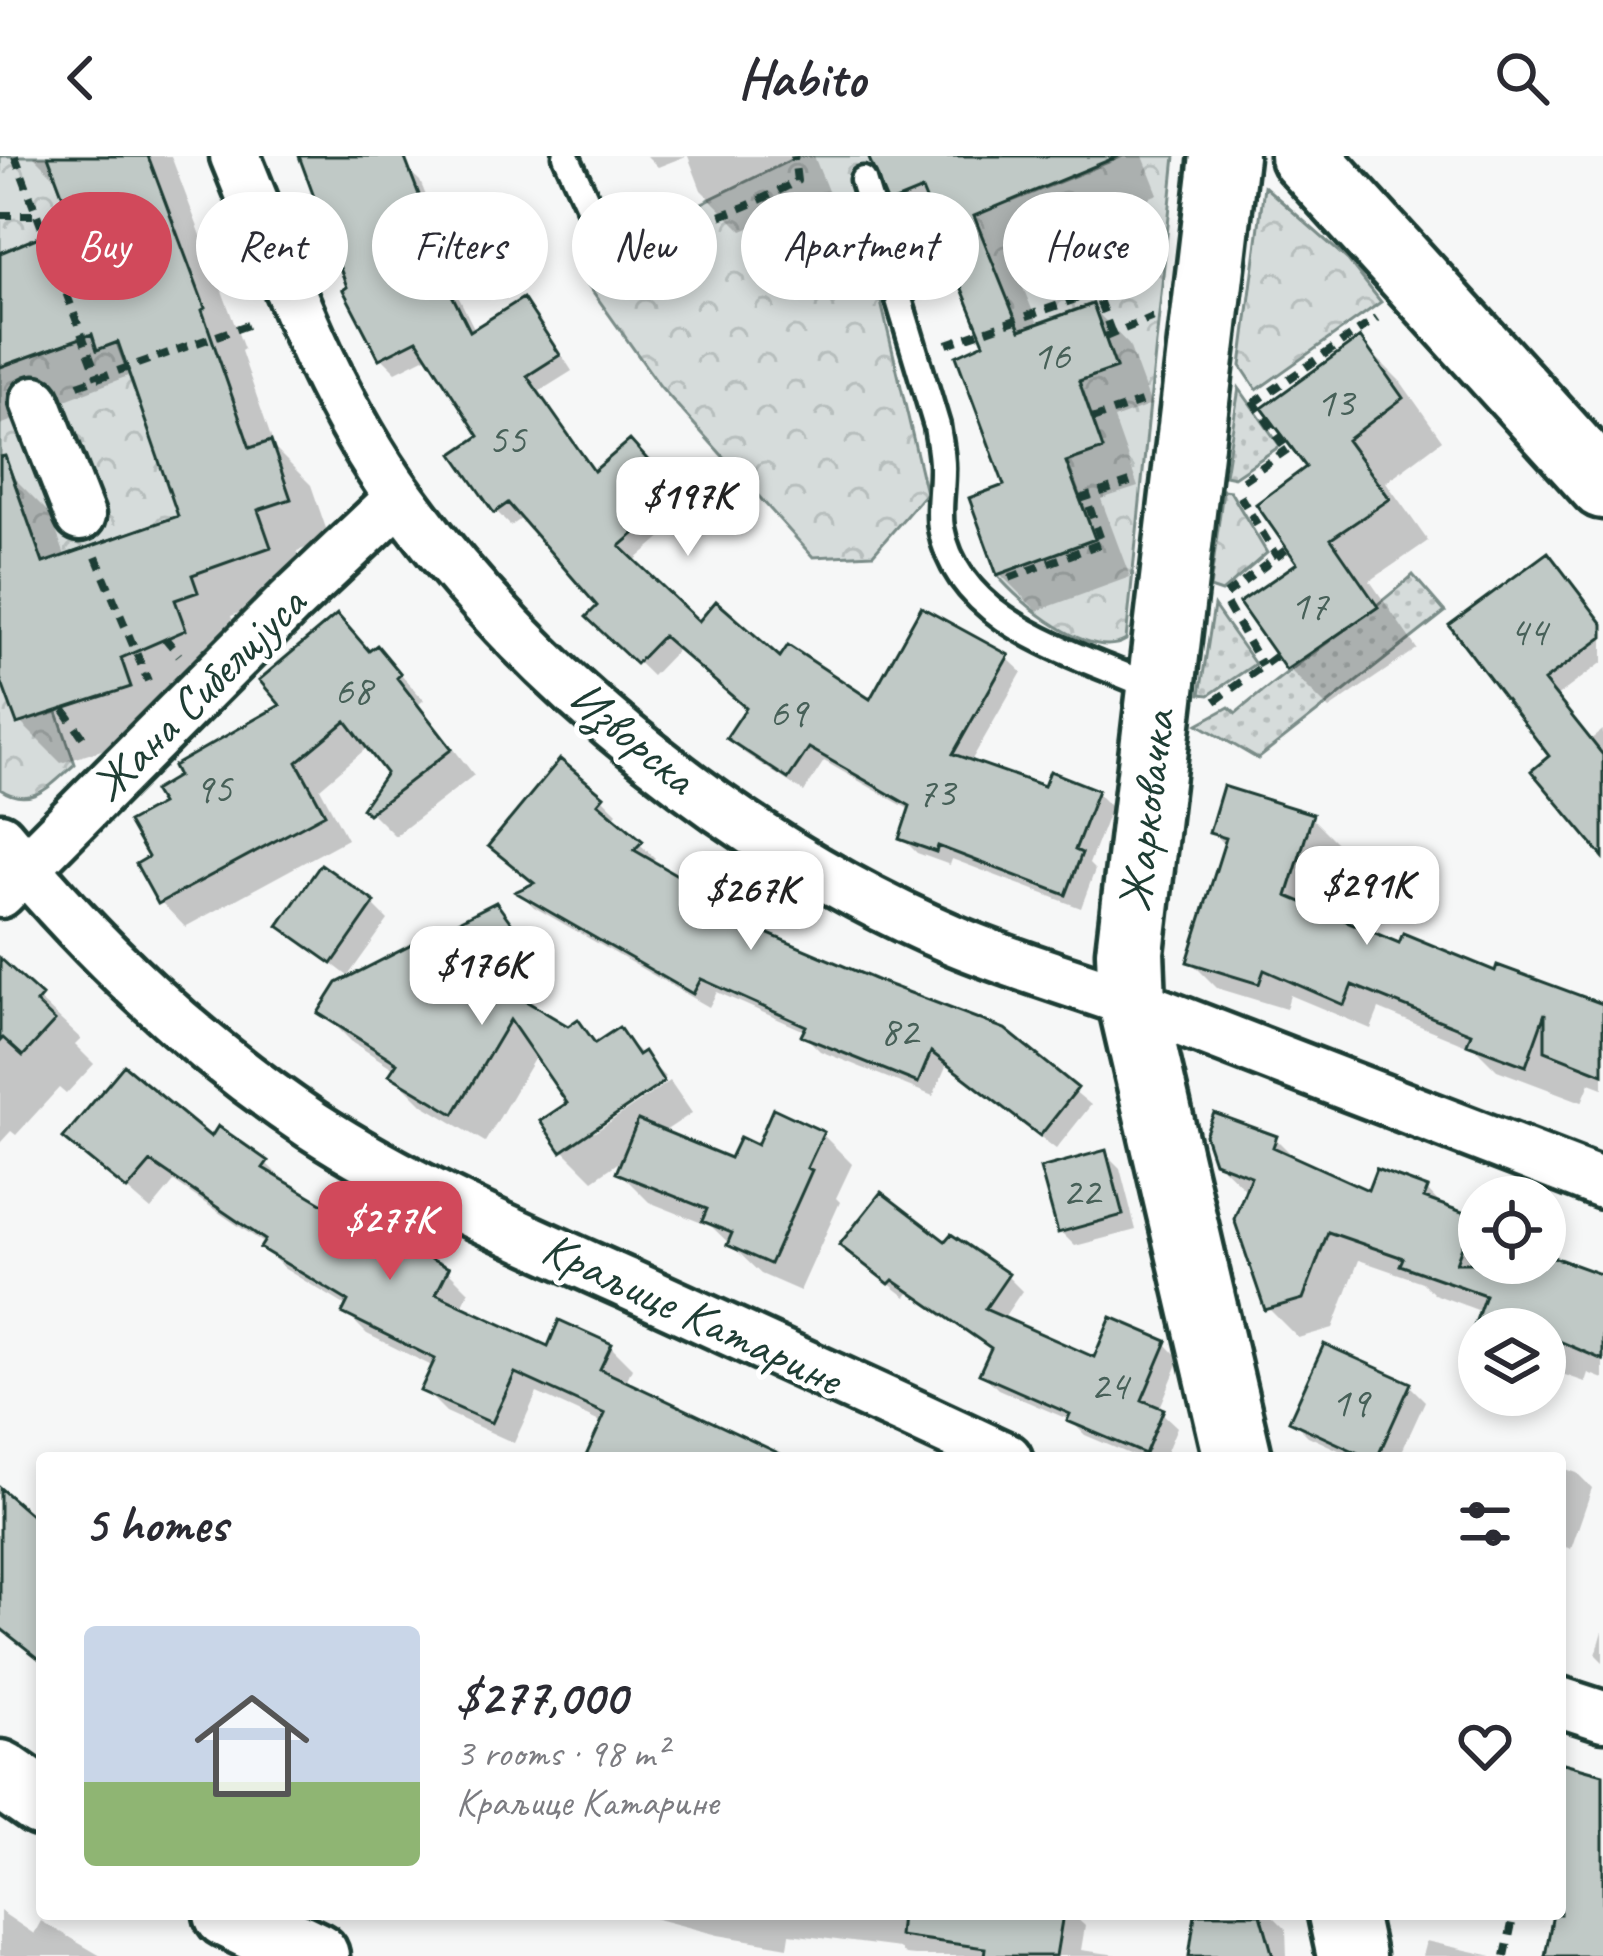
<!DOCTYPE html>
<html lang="en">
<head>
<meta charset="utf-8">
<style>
	:root { --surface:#fff; --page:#f2f2f3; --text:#2b2b33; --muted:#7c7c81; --accent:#d1495b }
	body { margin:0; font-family:Caveat,sans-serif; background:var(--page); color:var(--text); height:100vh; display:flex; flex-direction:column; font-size:45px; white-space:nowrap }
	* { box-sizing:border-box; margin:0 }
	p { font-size:39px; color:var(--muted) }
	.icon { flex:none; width:66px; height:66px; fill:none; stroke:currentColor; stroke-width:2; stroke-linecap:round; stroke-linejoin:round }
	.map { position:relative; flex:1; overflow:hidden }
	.details { position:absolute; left:36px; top:1296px; width:1530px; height:468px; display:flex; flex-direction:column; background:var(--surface); border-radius:12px; box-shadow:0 6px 18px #0003 }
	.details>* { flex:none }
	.banner { position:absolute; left:36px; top:36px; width:1533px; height:108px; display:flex; gap:24px }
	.fabs { position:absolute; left:1458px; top:1020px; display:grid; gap:24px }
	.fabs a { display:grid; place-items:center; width:108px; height:108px; border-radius:50%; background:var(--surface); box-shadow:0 6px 18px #0003; font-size:60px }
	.price { position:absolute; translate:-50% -102px; padding:0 27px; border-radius:24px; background:#fff; color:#222; font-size:39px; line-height:78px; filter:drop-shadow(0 3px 6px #0008) }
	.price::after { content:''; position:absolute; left:50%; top:72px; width:36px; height:27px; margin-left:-18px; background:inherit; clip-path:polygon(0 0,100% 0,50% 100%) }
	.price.selected { background:var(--accent); color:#fff }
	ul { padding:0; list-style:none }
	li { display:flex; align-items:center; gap:36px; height:300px; padding:0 48px }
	li span { display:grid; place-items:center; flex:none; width:336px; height:240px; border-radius:12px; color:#555 }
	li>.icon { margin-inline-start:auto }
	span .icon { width:144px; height:144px; fill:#fffc; stroke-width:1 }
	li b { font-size:51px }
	h2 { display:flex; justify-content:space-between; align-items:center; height:144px; padding:0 48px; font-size:51px }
	.pill { padding:0 42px; border-radius:54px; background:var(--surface); box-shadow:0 6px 18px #0003; font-size:42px; line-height:108px }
	.pill.selected { background:var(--accent); color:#fff }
	header { display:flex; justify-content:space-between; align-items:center; height:156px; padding:0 48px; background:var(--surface); font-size:54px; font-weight:700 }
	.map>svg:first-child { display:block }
</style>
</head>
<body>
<header><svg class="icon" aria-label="back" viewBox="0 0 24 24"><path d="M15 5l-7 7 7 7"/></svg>Habito<svg class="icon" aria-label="search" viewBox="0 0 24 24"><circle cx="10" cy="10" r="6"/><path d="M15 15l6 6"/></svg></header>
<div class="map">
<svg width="1603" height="1800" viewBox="0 0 1603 1800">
	<defs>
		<pattern id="grass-dots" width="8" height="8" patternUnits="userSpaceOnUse" patternTransform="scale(3)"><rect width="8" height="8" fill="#d6dcdb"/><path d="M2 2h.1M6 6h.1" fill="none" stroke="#b7bebd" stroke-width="1.8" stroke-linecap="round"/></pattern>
		<pattern id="park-crowns" width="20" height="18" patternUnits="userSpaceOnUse" patternTransform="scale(3)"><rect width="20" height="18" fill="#d6dcdb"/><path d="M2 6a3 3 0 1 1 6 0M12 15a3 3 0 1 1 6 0" fill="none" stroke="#b7bebd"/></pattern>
	</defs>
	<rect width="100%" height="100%" fill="#f6f7f7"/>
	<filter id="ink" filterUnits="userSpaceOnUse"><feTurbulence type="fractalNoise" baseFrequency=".00833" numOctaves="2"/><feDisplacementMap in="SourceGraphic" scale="24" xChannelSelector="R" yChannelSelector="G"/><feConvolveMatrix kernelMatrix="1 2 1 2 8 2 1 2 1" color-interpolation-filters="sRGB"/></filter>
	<g filter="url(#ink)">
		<!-- grass -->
		<path fill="url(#grass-dots)" stroke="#7a8c88" stroke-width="3" d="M1239 232 1280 290 1234 321 1225 319Z
			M1413 419 1445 456 1258 603 1198 568 1229 551 1236 557C1293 508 1357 469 1413 419Z
			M1214 450 1255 508 1209 539 1200 538Z"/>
		<!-- park -->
		<path fill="url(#park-crowns)" stroke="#7a8c88" stroke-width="3" d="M0 0H48L73 67 0 97Z
			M799 0H868L888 48 861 61 926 337 873 398 813 401 660 230 574 109Z
			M994 0 1012 45 1123 0H1175L1126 484C1090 506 1020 447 997 419L1095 383 1067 306 1078 226 1116 211 1092 148 986 186 945 25Z
			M1264 30 1348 104 1381 146 1257 234 1241 210Z
			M91 175 97 193 117 187 132 226 207 350 66 399 62 462 10 314 0 317V211Z
			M1223 334 1230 335 1267 397 1222 436 1210 432Z
			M0 522 18 567 57 556 75 608C51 629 31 654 0 633Z"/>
		<!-- shadow -->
		<path fill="#0003" d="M33 0H171L244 193 241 195 275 293 311 329 330 384 297 395 310 432 231 460 237 477 214 485 225 516 170 572 61 607 20 566 0 513V320L9 317 50 358 66 402 182 362 136 228 128 220 0 269V99L77 69 62 29Z
			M303 0H388L405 11 420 25 446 89 435 94 476 176 523 146 537 160 572 215 540 235 596 317 644 302 691 355 633 406 699 469 871 547 1007 502 1022 516 970 607 1046 634 1096 636 1111 651 1089 708 1095 714 1081 752 952 703 950 709 917 697 902 682 912 655 824 605 804 636 744 597 730 582 749 553 679 492 652 520 591 461 601 450 524 361 511 370 496 355 483 281 430 199 396 216 381 201 351 133Z
			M647 0H686L658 11Z
			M688 0H814L830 40 742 75 701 34Z
			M872 0H1143L1158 38 1009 98 1039 170 1092 151 1129 189 1151 249 1114 263 1138 331 1101 343 1130 421 1037 455 1000 418 1008 331 988 188 943 77 927 83 890 46Z
			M1360 185 1401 226 1442 284 1386 326 1428 385 1370 425 1417 493 1329 553 1288 512 1243 448 1301 407 1310 312Z
			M1547 400 1603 468V506L1556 541 1590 584 1603 574V696L1553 601 1453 470Z
			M377 493 424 544 419 548 474 619 395 680 366 651 390 617 369 590 320 632 347 683 185 771 161 746 152 703 166 649Z
			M602 642 617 657 612 663 655 702 651 707 739 758 753 774 1003 876 1091 949 1056 993 947 908 933 940 820 895 805 880 807 876 717 836 709 851 534 751 520 737 537 729 507 705Z
			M1311 661 1338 688 1317 756 1401 791 1603 848V932L1590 927 1582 946 1497 914 1476 893 1379 853 1371 873 1290 839 1286 853 1217 832 1190 805 1226 691 1212 676Z
			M373 749 388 764 348 820 281 769Z
			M495 750 526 780 551 816 508 838 568 874 578 867 599 888 618 875 665 921 590 972 595 976 670 925 692 957 662 977 732 1006 758 993 822 978 852 1008 836 1042 840 1046 800 1135 761 1118 712 1071 649 1046 619 1016 625 1002 593 1024 563 994 571 947 537 898 485 986 423 949 393 919 396 914 352 886 322 856Z
			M8 814 81 883 75 889 94 908 66 938 59 932 16 979 11 975 0 987V815Z
			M219 974 266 1007 288 1029 358 1071 447 1114 469 1136 461 1153 549 1194 610 1190 632 1212 625 1228 782 1302H588L604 1268 537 1237 514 1287 446 1256 424 1234 434 1211 367 1178 345 1156 348 1151 285 1113 263 1092 265 1088 174 1026 151 1054 67 982 211 985Z
			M1275 982 1300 1007 1370 1039 1427 1034 1445 1053 1471 1062 1479 1070V1107H1545V1102L1603 1122V1223L1588 1217 1585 1226 1545 1212V1173H1482L1483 1156 1434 1138 1422 1126 1359 1104 1333 1172 1298 1182 1268 1152 1248 1036 1216 1005Z
			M1105 997 1120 1012 1136 1074 1075 1090 1060 1075Z
			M946 1090 1007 1120 1022 1135 1002 1164 1095 1205 1165 1187 1180 1203 1159 1254 1177 1271 1164 1302H1139L1085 1279 1070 1264 998 1233 983 1218 993 1195 909 1137 906 1141 858 1104Z
			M1410 1230 1425 1245 1399 1302H1356L1308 1280 1293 1265Z
			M1560 1311 1577 1317 1592 1332 1571 1393 1560 1389Z
			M1603 1475V1506L1596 1499Z
			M0 1755 34 1778 41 1765 101 1800H0Z
			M638 1758H1072L1085 1770 1081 1794 1125 1800H915L905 1799 899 1792 790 1778 788 1791 718 1779Z
			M1199 1758H1271L1286 1773 1287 1800H1192Z
			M1426 1785 1493 1800H1422Z"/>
		<!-- building -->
		<path fill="#c0c9c6" stroke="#1f3d34" stroke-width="3" d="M48 0H148L205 152 202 154 250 292 271 285 291 343 258 354 271 391 192 419 198 436 175 444 186 474 121 502 131 531 17 568 0 522V301L5 300 43 407 178 360 118 186 97 194 92 178 0 211V97L73 67Z
			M299 0H404L433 75 422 79 470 175 523 142 560 199 527 220 594 315 630 284 679 339 620 390 699 465 716 445 780 501 788 489 870 543 921 451 1009 499 953 598 1044 630 1050 615 1098 634 1075 694 1082 697 1066 739 938 690 936 696 899 683 910 650 809 592 788 623 726 582 746 552 663 480 636 508 586 461 597 450 508 347 494 357 453 298 479 280 417 184 379 203 343 134 347 131Z
			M868 0H1119L974 60 1020 174 1093 148 1116 212 1079 225 1103 293 1066 306 1095 383 997 419 969 342 1004 329 956 200 984 187 922 34 888 48Z
			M1360 181 1403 242 1347 284 1390 343 1331 383 1378 451 1286 514 1239 447 1297 407 1256 348 1306 311 1262 252Z
			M1548 396 1603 468V481L1544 525 1603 599V701L1531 615 1549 600 1449 469Z
			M337 458 369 495 377 489 401 518 397 522 452 593 368 658 362 652 386 617 346 565 297 606 325 658 158 748 136 708 148 701 128 666 161 648 153 635 178 620 173 610 280 549 259 524Z
			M560 603 604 640 598 647 643 685 634 694 741 756 736 764 879 825 1005 873 1078 932 1040 980 931 896 918 927 801 880 806 870 701 823 693 838 515 736 534 727 488 690Z
			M1223 630 1313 658 1287 740 1399 787 1403 777 1495 815 1497 809 1603 848V918L1545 895V857L1526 910 1467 888 1471 877 1352 829 1344 849 1264 814 1259 828 1187 806 1226 682 1209 677Z
			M321 708 375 746 332 808 278 770Z
			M496 746 524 785 470 812 568 870 578 863 595 887 619 871 638 899 644 895 664 926 561 996 540 965 567 947 510 864 454 958 389 919 397 907 318 857 337 827Z
			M0 802 42 840 36 847 55 865 23 900 3 882 0 885Z
			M124 909 211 981 218 970 268 1005 263 1012 359 1069 449 1112 436 1138 548 1190 559 1164 612 1188 600 1213 789 1302H585L605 1258 515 1217 492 1267 420 1235 435 1203 342 1157 348 1145 260 1092 265 1084 151 1006 127 1034 63 982Z
			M773 952 824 976 807 1012 812 1014 770 1108 727 1089 732 1077 702 1065 707 1053 616 1017 638 964 730 1002 740 981 757 989Z
			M1214 957 1277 980 1273 991 1368 1034 1376 1013 1428 1032 1424 1042 1473 1060 1456 1107H1545V1098L1603 1119V1204L1545 1179V1173H1473L1485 1139 1400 1109 1403 1102 1328 1076 1303 1143 1265 1154 1234 1063 1251 1020 1214 1006 1205 979Z
			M1106 994 1123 1059 1058 1077 1040 1012Z
			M881 1036 945 1085 951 1078 1009 1118 985 1153 1094 1201 1111 1161 1167 1185 1142 1244 1164 1253 1145 1298 1067 1265 1070 1258 979 1218 991 1192 893 1124 889 1128 839 1089Z
			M1324 1188 1411 1227 1377 1302H1369L1289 1265Z
			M0 1332 42 1368V1505L0 1472Z
			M1560 1606 1603 1618V1800H1545L1553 1758H1560Z
			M901 1758H1063L1056 1800H984L985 1792 899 1780Z
			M1195 1758H1261L1273 1800H1189Z"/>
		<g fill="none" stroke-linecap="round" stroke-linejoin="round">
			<!-- lane casing -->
			<g stroke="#1f3d34" stroke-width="33">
				<path id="lane" d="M566 0 592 57
					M863 24 937 270C939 285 943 301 942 316 942 334 938 355 941 372 959 471 1081 498 1158 534"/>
			</g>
			<!-- street casing -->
			<g stroke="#1f3d34" stroke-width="57">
				<path id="street" d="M235 0C283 117 326 240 401 343 537 530 744 695 956 785 1023 813 1094 832 1162 858 1309 914 1456 971 1603 1028
					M35 245 80 360
					M0 682C92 793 192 889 312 969 410 1033 521 1080 628 1128 754 1185 881 1243 1007 1302
					M0 737 290 446 400 342
					M1560 1546 1603 1560"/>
			</g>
			<!-- secondary casing -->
			<g stroke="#1f3d34" stroke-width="75">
				<path id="secondary" d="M1224 0 1130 796 1132 846 1238 1302
					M1304 0 1603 329
					M0 1618 42 1647
					M228 1758 315 1800
					M1342 1758 1351 1800"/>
			</g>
			<!-- path -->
			<path stroke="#1f3d34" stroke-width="8" stroke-dasharray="12 9" stroke-linecap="butt" d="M15 0 98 222
				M0 59H38
				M617 75C692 74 732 60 797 25L794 0
				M1105 181 1153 161
				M947 188 1096 136 1112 178
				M78 229 256 166
				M1253 245 1286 293
				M1254 247 1377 162
				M1092 263 1141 246
				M1243 324 1291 291
				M1240 340 1277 401
				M1080 343 1130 326
				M96 401 148 525
				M1009 422 1102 387 1086 341
				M1226 439 1287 393
				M1227 449 1262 510
				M165 482 179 499
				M1215 545 1276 500
				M64 554 87 587
				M1505 1800 1514 1758"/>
			<!-- lane -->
			<use href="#lane" stroke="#fff" stroke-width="24"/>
			<!-- street -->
			<use href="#street" stroke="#fff" stroke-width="48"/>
			<!-- secondary -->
			<use href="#secondary" stroke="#fff" stroke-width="66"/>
		</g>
	</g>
	<g text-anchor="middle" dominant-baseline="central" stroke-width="10" stroke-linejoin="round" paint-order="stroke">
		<!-- number labels -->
		<g font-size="42" fill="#476058">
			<text x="1051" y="199">16</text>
			<text x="1335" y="246">13</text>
			<text x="507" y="283">55</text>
			<text x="1309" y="449">17</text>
			<text x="1528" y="475">44</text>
			<text x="353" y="534">68</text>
			<text x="788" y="556">69</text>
			<text x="213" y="632">95</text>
			<text x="936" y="636">73</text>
			<text x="899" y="875">82</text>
			<text x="1081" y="1035">22</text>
			<text x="1109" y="1229">24</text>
			<text x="1350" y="1246">19</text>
		</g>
		<!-- street labels -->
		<g font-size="48" fill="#1f3d34" stroke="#fff">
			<text transform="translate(198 538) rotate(-45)">Жана Сибелијуса</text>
			<text transform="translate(633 581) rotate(40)">Изворска</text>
			<text transform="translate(1146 655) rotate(-83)">Жарковачка</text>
			<text transform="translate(692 1157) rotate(25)">Краљице Катарине</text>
		</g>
	</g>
</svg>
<div class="fabs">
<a><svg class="icon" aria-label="locate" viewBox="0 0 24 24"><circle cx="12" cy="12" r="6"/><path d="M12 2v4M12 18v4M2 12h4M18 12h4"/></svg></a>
<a><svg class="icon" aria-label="layers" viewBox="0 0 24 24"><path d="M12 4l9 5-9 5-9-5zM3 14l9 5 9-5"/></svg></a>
</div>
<b class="price" style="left:688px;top:403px">$197K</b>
<b class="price" style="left:1367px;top:792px">$291K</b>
<b class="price" style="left:751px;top:797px">$267K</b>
<b class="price" style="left:482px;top:872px">$176K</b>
<b class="price selected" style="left:390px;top:1127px">$277K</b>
<div class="banner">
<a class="pill selected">Buy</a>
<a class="pill">Rent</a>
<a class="pill">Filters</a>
<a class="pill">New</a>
<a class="pill">Apartment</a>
<a class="pill">House</a>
</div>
<section class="details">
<h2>5 homes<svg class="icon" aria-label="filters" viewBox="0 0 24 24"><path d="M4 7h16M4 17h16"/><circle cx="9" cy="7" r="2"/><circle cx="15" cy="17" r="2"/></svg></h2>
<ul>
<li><span style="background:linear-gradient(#c9d6e8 65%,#8fb573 0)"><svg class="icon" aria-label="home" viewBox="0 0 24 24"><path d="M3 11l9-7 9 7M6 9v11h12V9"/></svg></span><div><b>$277,000</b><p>3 rooms · 98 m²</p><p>Краљице Катарине</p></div><svg class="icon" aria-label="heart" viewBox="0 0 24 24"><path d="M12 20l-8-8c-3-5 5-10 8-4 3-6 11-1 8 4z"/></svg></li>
</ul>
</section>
</div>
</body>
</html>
